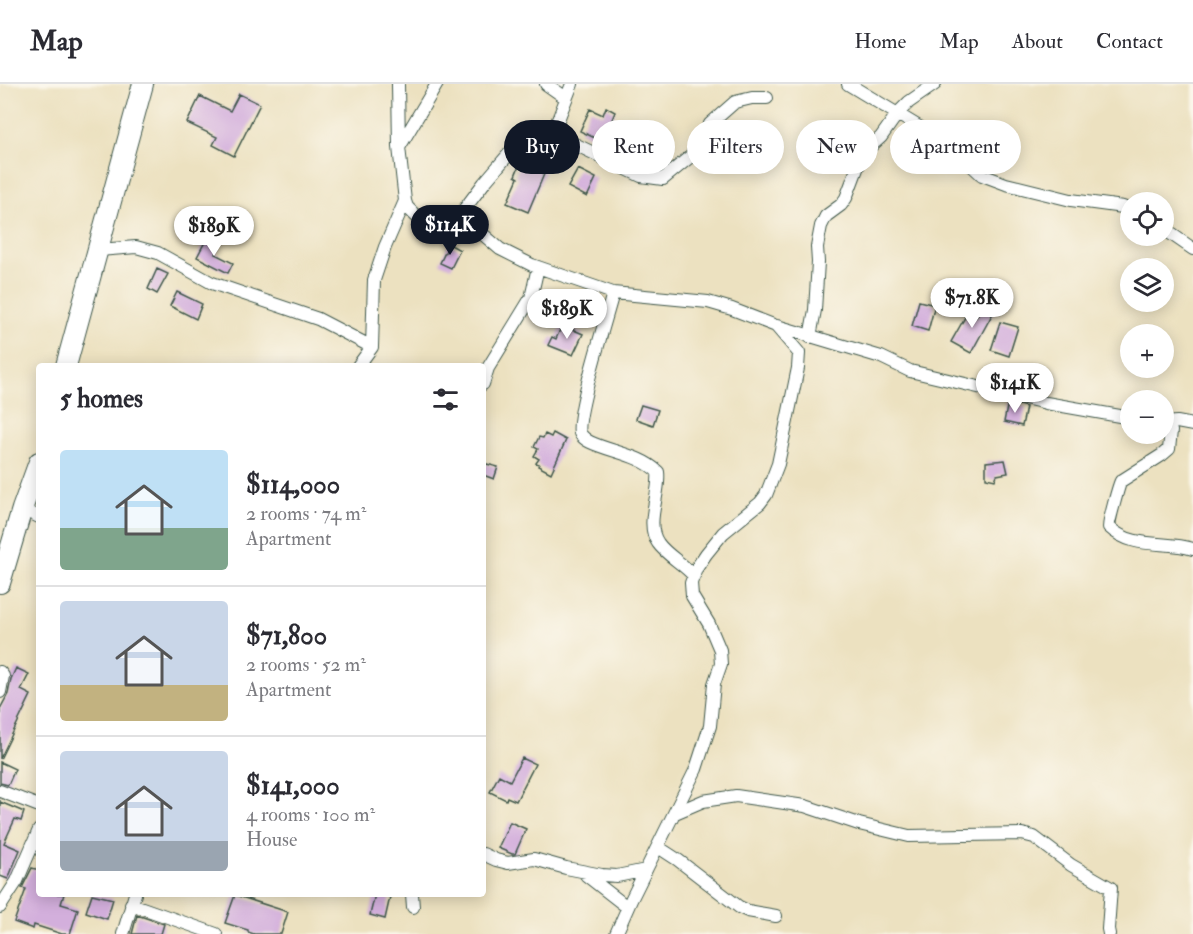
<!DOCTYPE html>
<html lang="en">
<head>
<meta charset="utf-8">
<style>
	:root { --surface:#fff; --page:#f7f7f7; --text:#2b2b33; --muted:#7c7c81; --line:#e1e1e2; --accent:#111827 }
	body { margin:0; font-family:"IM FELL Double Pica",serif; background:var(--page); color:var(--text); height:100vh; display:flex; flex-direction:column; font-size:22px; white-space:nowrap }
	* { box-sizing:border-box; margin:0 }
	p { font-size:20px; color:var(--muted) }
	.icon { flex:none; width:33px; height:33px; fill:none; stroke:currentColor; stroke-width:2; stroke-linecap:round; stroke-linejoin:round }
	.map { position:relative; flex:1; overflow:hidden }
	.panel { position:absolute; left:36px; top:279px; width:450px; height:534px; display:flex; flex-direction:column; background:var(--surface); border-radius:6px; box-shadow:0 3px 15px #0003 }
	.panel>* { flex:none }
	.hud { position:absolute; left:504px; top:36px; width:570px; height:54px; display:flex; gap:12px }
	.tools { position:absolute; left:1120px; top:108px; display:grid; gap:12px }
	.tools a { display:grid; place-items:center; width:54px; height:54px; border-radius:50%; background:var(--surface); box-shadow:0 3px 15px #0003; font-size:30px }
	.price { position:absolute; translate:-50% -51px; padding:0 14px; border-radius:21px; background:#fff; color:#222; font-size:20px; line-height:39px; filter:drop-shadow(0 2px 3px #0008) }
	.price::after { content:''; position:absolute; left:50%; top:36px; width:18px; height:14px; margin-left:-9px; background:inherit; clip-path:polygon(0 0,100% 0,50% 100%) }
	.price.current { background:var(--accent); color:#fff }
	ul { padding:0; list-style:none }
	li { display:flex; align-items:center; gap:18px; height:150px; padding:0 24px }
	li+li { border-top:2px solid var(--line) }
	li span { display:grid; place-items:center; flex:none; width:168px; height:120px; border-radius:6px; color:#555 }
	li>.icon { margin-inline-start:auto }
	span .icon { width:72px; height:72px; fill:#fffc; stroke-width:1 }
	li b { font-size:26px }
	h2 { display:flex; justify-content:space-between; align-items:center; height:72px; padding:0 24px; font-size:26px }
	.tag { padding:0 21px; border-radius:27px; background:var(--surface); box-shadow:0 3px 15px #0003; font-size:21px; line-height:54px }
	.tag.current { background:var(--accent); color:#fff }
	header { display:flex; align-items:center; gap:36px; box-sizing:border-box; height:84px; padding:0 30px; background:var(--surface); border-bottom:2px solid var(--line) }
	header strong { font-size:28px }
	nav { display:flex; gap:33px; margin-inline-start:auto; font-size:21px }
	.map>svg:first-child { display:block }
</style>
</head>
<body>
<header>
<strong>Map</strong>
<nav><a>Home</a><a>Map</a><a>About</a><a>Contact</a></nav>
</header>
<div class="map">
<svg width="1193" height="850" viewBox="0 0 1193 850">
	<rect width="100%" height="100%" fill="#fbf7ec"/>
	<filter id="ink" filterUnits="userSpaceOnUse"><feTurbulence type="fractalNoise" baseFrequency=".0167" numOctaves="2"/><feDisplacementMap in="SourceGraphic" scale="12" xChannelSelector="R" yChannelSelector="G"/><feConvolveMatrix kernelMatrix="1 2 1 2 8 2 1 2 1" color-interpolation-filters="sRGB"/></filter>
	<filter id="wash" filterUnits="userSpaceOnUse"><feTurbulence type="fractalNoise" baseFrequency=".008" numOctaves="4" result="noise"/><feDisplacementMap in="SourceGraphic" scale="24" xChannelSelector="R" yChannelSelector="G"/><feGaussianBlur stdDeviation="1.35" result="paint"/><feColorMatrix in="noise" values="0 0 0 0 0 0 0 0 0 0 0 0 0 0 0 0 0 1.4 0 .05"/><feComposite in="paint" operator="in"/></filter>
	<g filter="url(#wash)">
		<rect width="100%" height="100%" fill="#ece1c0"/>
		<g id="blocks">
			<!-- building -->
			<path fill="#d3afdc" d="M239 10 260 20 234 72 213 61 217 53 187 39 200 12 230 27Z
				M606 23 615 28 603 58 580 47 590 25 603 31Z
				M521 77 545 88 528 128 507 119 518 94 515 92Z
				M578 85 596 94 587 113 568 103Z
				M206 156 219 163 215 170 233 179 228 189 197 173Z
				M449 160 460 166 451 184 440 179Z
				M157 185 168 190 157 210 148 205Z
				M177 208 202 220 196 235 170 222Z
				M919 217 935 221 928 247 912 242Z
				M983 221 994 227 971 269 951 258 968 228 976 233Z
				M1000 238 1018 243 1009 272 991 266Z
				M562 241 583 250 573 271 548 261 552 253 556 255Z
				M1008 318 1026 323 1022 342 1004 338Z
				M641 321 658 326 653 341 636 335Z
				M553 349 566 356 551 389 538 382 539 380 536 379 539 375 534 372 538 365 534 363 539 353 543 354 545 350 551 353Z
				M1005 376 1008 389 997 391 995 396 986 394V378Z
				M483 379 498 383 494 395 483 391Z
				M16 584 29 590 21 606 31 611 0 675V625L8 610 11 595Z
				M522 674 535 680 516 717 507 713 506 716 490 708 499 691 510 697Z
				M0 678 15 685 8 701 0 699Z
				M0 716V718L24 728 21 737 15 735 4 759 20 766 8 795 0 792Z
				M510 738 526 745 515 770H512L498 764Z
				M32 784 39 786V810H64L61 820 78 825 70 850H62L34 841 33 845 14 838 26 805 22 804Z
				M92 810 113 815 107 835 86 828Z
				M375 810 390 813 385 835 370 831Z
				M235 811 288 828 281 850H254L248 848V846L225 839Z
				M137 831 164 840 161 850H132Z"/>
		</g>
	</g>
	<g filter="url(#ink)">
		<use href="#blocks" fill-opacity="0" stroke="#3e5649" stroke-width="1.5"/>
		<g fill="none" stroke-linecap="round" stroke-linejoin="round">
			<!-- minor casing -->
			<g stroke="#3e5649" stroke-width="14">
				<path id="minor" d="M398 0 399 63 405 117 407 123 416 132 422 134 461 135 471 140 500 165 532 181 613 209 708 218 732 225 776 242 799 269 798 284 778 380 766 411 760 419 723 449 706 470 696 485 691 499 692 512 709 540 720 566 721 580 714 600 710 642 696 685 631 816 616 850
					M546 0 566 14
					M848 0 952 63 982 91 1006 100 1071 116 1123 123 1131 126
					M552 51 572 0
					M400 62 437 0
					M457 135 484 99 526 50H548L560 53 641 92 663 95 691 72 710 40 735 18 752 14H767
					M1164 145 1193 165
					M99 166 136 163 158 169 212 199 318 235 372 263
					M613 209C607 232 575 333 580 349 582 353 586 356 590 358 611 368 641 371 658 388 661 410 644 439 658 459 666 471 684 480 694 492
					M777 242 881 273 910 287 1046 319 1131 334
					M810 253 815 226 818 178 817 163 821 142 826 132 841 121 846 114 863 69 881 53 898 29 909 18 935 0
					M358 282 372 263 374 196 385 163 405 117
					M483 300 488 284 531 214 538 183
					M1164 339 1177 338 1193 341
					M1166 339 1171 347 1169 365 1162 371 1121 397C1119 400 1108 440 1109 443 1133 466 1165 456 1193 465
					M22 425 39 433
					M0 588 3 592 0 608
					M0 707 39 722
					M675 729 703 717 736 712 805 722 859 740 909 752 1022 750 1034 753 1071 781 1111 804 1108 845 1109 850
					M658 763 678 776 739 823 748 827 776 832
					M483 770 496 776 508 779 534 775 566 784 602 791 617 792 646 786
					M586 791 627 823
					M412 810 413 823
					M131 820 216 850
					M0 823 17 797 39 746
					M123 850 135 810"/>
			</g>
			<!-- trunk casing -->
			<g stroke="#3e5649" stroke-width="22">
				<path id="trunk" d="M66 282 143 0
					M0 499 22 425 39 378"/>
			</g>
			<!-- minor -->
			<use href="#minor" stroke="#fff" stroke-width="12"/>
			<!-- trunk -->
			<use href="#trunk" stroke="#fff" stroke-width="20"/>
		</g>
	</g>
</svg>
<div class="tools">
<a><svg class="icon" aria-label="locate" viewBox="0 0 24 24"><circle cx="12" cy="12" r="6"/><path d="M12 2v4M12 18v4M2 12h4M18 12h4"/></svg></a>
<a><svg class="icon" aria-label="layers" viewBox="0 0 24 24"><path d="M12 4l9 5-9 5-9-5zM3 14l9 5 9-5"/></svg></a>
<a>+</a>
<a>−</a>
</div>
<b class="price current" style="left:450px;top:172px">$114K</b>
<b class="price" style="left:214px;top:173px">$189K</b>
<b class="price" style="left:972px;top:245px">$71.8K</b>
<b class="price" style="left:567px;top:256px">$189K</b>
<b class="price" style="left:1015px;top:330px">$141K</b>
<div class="hud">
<a class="tag current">Buy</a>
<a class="tag">Rent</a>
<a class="tag">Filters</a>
<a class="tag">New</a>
<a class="tag">Apartment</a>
</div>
<section class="panel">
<h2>5 homes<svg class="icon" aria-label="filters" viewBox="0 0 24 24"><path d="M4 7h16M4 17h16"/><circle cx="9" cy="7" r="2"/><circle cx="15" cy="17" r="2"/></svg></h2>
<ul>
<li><span style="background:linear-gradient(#bfe0f5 65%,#7fa58c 0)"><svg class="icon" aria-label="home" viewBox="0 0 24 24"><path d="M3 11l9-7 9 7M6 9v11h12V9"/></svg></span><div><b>$114,000</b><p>2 rooms · 74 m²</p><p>Apartment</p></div></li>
<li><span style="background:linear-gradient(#c9d6e8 70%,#c2b280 0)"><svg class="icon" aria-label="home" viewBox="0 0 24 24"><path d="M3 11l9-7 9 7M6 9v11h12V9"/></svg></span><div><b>$71,800</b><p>2 rooms · 52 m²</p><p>Apartment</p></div></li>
<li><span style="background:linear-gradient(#c9d6e8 75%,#9aa5b1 0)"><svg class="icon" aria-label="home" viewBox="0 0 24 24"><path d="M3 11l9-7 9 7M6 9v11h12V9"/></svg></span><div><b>$141,000</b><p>4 rooms · 100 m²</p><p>House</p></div></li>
</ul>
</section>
</div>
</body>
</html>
